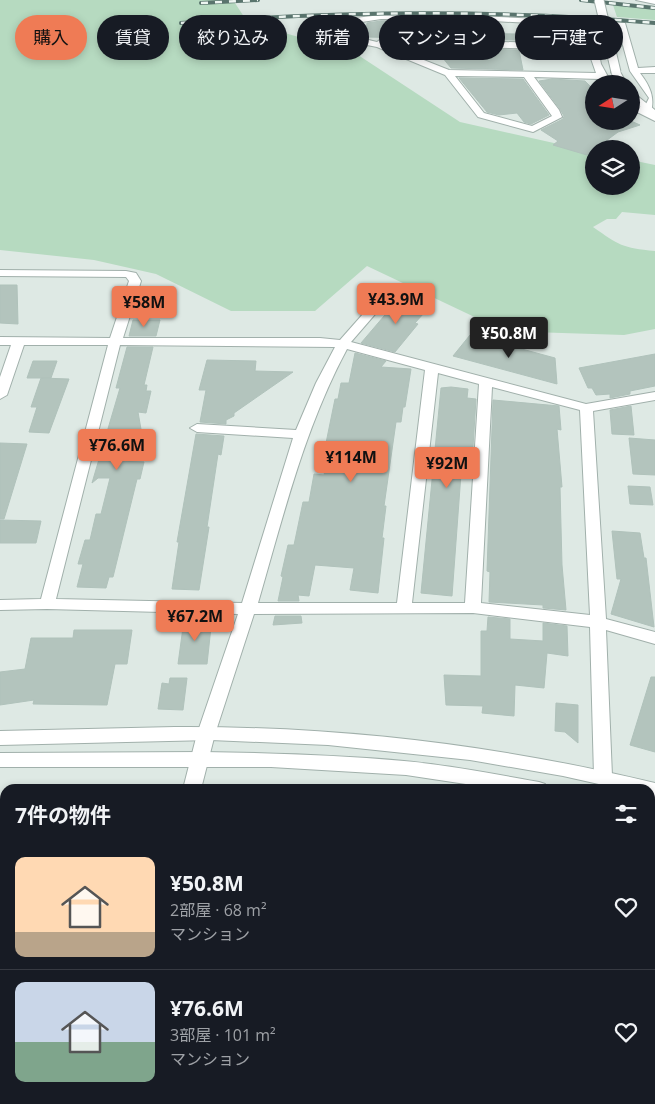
<!DOCTYPE html>
<html lang="ja">
<head>
<meta charset="utf-8">
<style>
	:root { --surface:#171b24; --page:#242831; --text:#f1f3f6; --muted:#9ea1a6; --line:#363941; --accent:#ef7b55 }
	body { margin:0; font-family:"Open Sans","Noto Sans JP",sans-serif; background:var(--page); color:var(--text); height:100vh; display:flex; flex-direction:column; font-size:19px; white-space:nowrap }
	* { box-sizing:border-box; margin:0 }
	p { font-size:16px; color:var(--muted) }
	.icon { flex:none; width:28px; height:28px; fill:none; stroke:currentColor; stroke-width:2; stroke-linecap:round; stroke-linejoin:round }
	.map { position:relative; flex:1; overflow:hidden }
	.side { position:absolute; left:0px; top:784px; width:655px; height:321px; display:flex; flex-direction:column; background:var(--surface); border-radius:15px 15px 0 0; box-shadow:0 2px 8px #0003 }
	.side>* { flex:none }
	.hud { position:absolute; left:15px; top:15px; width:625px; height:45px; display:flex; gap:10px }
	.needle { width:32px; rotate:258deg }
	.tools { position:absolute; left:585px; top:75px; display:grid; gap:10px }
	.tools a { display:grid; place-items:center; width:55px; height:55px; border-radius:50%; background:var(--surface); box-shadow:0 2px 8px #0003; font-size:25px }
	.price { position:absolute; translate:-50% -42px; padding:0 11px; border-radius:5px; background:var(--accent); color:#111; font-size:16px; line-height:32px; filter:drop-shadow(0 1px 2px #0008) }
	.price::after { content:''; position:absolute; left:50%; top:30px; width:15px; height:11px; margin-left:-8px; background:inherit; clip-path:polygon(0 0,100% 0,50% 100%) }
	.price.on { background:#222; color:#fff }
	ul { padding:0; list-style:none }
	li { display:flex; align-items:center; gap:15px; height:125px; padding:0 15px }
	li+li { border-top:1px solid var(--line) }
	li span { display:grid; place-items:center; flex:none; width:140px; height:100px; border-radius:10px; color:#555 }
	li>.icon { margin-inline-start:auto }
	span .icon { width:60px; height:60px; fill:#fffc; stroke-width:1 }
	li b { font-size:21px }
	h2 { display:flex; justify-content:space-between; align-items:center; height:60px; padding:0 15px; font-size:21px }
	.pill { padding:0 18px; border-radius:22px; background:var(--surface); box-shadow:0 2px 8px #0003; font-size:18px; line-height:45px }
	.pill.on { background:var(--accent); color:#111 }
	.map>svg:first-child { display:block }
</style>
</head>
<body>
<div class="map">
<svg width="655" height="1104" viewBox="0 0 655 1104">
	<rect width="100%" height="100%" fill="#dee9e4"/>
	<!-- green -->
	<path fill="#b6dac0" d="M0 0H233L252 29 274 30 355 53 460 122 594 152V186H631V160L655 165V215L622 212 616 219H607L593 227C619 245 622 248 655 251V329L624 335 504 331 367 266 315 311H231L156 274 94 260 0 250Z
		M613 5 655 9V20L617 17Z"/>
	<!-- building -->
	<path fill="#b3c4bd" stroke="#b0c2bb" d="M381 21 464 23 465 31 468 33 516 34 518 40 365 37 367 23Z
		M408 47 519 50 523 70 451 68 442 57 416 55 408 52Z
		M459 78 523 79 549 115 531 124 524 122 517 113 499 115 487 112Z
		M552 79 585 81 594 90V121H631L640 125 618 132 587 155 553 145 558 141 541 130 563 119 564 116 560 109 539 81Z
		M0 285H17L18 324 0 323Z
		M402 295 425 301 417 311 424 313 415 323 418 324 395 352 361 343Z
		M133 320H160L156 336H129Z
		M470 335 555 358 557 384 453 356Z
		M127 347H153L144 385H147L146 391H151L146 413 138 412 142 435 115 461 144 462 140 479H137L113 577H109L106 588 77 587 83 564H78L85 540H90L96 514H101L110 478H98L92 483 120 388H116Z
		M355 353 386 361 381 367 411 369 405 407H403L401 422H396L384 506H386L382 538H384L378 593 350 590 354 568 315 565 309 596 298 595 299 601H278L283 577 281 576 288 545H294L303 502H309L314 474 324 475 331 443H326L335 399H338L341 383H349Z
		M655 354V386L630 391V394L610 398V394L596 395 592 388H588L579 368Z
		M207 360 256 361 255 371 293 372 234 413V416L226 420V424L200 422 206 390H199Z
		M33 361H57L51 378H27Z
		M41 378 69 379 49 433 29 432 37 407H31Z
		M451 387 468 389 467 398 476 399 473 447H463L452 596 421 593 441 388Z
		M493 400 559 406 561 430 557 429 562 487H560L562 565 566 610 543 608V605L489 602 490 572 487 571Z
		M631 406 634 435 612 434 610 410Z
		M196 434 224 436 221 455 218 454 207 527H209L199 590 172 589 179 542H177Z
		M629 438 655 440V475L633 474Z
		M0 443 27 444 4 519H0Z
		M628 486 650 487 653 505 630 504Z
		M0 520 41 521 36 543H0Z
		M612 531 640 533 644 558H646L654 627 611 614 621 579H617Z
		M275 616H301L302 623 273 625Z
		M488 617 510 619V639L543 641V623L567 626 568 656 547 653 544 688 515 685 514 716 482 713 483 706 446 705 444 675 481 676V631H487Z
		M212 618 207 664H178L184 620Z
		M74 630H132L127 664H115L107 705 33 704 34 700 0 705V672L25 669 31 638H73Z
		M651 677H655V752L630 745Z
		M170 678H187L183 710 158 709 162 683 169 684Z
		M556 703 578 705V743L565 732 555 731Z"/>
	<g fill="none" stroke-linecap="round" stroke-linejoin="round">
		<!-- minor casing -->
		<g stroke="#a1b0ab" stroke-width="2">
			<path id="minor" d="M636 0H655V4Z
				M381 15 476 16 625 23 638 68 655 67V73H640C650 86 655 97 651 112L655 114V121L631 109V102L644 108 649 98 630 71 618 27 593 25 601 64 612 84H603L599 79 534 77 559 110 562 117 533 132 478 117 445 75 377 47 352 42 355 18ZM381 19 476 20 584 26 587 44 381 39 377 42 360 38 362 22ZM386 45 588 50 596 73 449 70ZM455 76 524 77 552 116 532 126 484 113Z
				M0 270 126 271 136 273 141 281 123 338H320L340 340 386 288 390 286 396 290 351 342 586 404 655 392V400L593 411 606 619 655 632V644L606 630 612 776 609 781 603 783 597 781 594 776 590 627 473 613 254 614 215 734 201 789H183L197 734 238 614 47 609 0 610V600L41 599 108 345H24L7 395 0 399V377L11 345H0V337L110 338 129 281 126 277 0 276ZM120 345 335 347 316 383 296 430 197 424 190 428 197 432 293 438 242 603 56 599ZM347 349 425 370 397 603H258C283 517 304 429 347 349ZM438 373 479 384 465 603H412ZM492 387 580 410 590 615 481 603Z
				M0 929H5V947H0Z
				M650 1053 655 1055V1075L650 1073Z
				M84 1100H106L105 1104H83Z"/>
		</g>
		<!-- tertiary casing -->
		<g stroke="#a1b0ab" stroke-width="2">
			<path id="tertiary" d="M616 69 619 70 627 84H618L611 72Z
				M631 91 655 110V118L631 99Z
				M175 727C337 726 498 745 655 783V797L650 796V789H621L563 776 470 760 328 745 211 740 0 745V731Z
				M203 752C270 753 337 755 404 761 449 765 494 774 539 782L545 784 548 789H499L406 775 271 767H0V753Z
				M650 807 655 808V822L650 821Z"/>
		</g>
		<!-- minor -->
		<use href="#minor" fill="#fff" fill-rule="evenodd"/>
		<!-- tertiary -->
		<use href="#tertiary" fill="#fff" fill-rule="evenodd"/>
		<!-- rail casing -->
		<g stroke="#59746d" stroke-width="4">
			<path id="rail" d="M581 0 655 8
				M201 3 258 0
				M181 23C340 11 497 9 655 23"/>
		</g>
		<!-- rail -->
		<use href="#rail" stroke="#eef6f2" stroke-width="2.5" stroke-dasharray="7" stroke-linecap="butt"/>
		<!-- tertiary-bridge casing -->
		<g stroke="#a1b0ab" stroke-width="11" stroke-linecap="butt">
			<path id="tertiary-bridge" d="M599 0 616 72"/>
		</g>
		<!-- tertiary-bridge -->
		<use href="#tertiary-bridge" stroke="#fff" stroke-width="9"/>
	</g>
</svg>
<div class="tools">
<a><svg class="needle" viewBox="-14 -14 28 28"><path d="M0-13l5 13h-10z" fill="#e53935"/><path d="M0 13l5-13h-10z" fill="#9ea1a6"/></svg></a>
<a><svg class="icon" aria-label="layers" viewBox="0 0 24 24"><path d="M12 4l9 5-9 5-9-5zM3 14l9 5 9-5"/></svg></a>
</div>
<b class="price" style="left:396px;top:325px">¥43.9M</b>
<b class="price" style="left:144px;top:328px">¥58M</b>
<b class="price on" style="left:509px;top:359px">¥50.8M</b>
<b class="price" style="left:117px;top:471px">¥76.6M</b>
<b class="price" style="left:351px;top:483px">¥114M</b>
<b class="price" style="left:447px;top:489px">¥92M</b>
<b class="price" style="left:195px;top:642px">¥67.2M</b>
<div class="hud">
<a class="pill on">購入</a>
<a class="pill">賃貸</a>
<a class="pill">絞り込み</a>
<a class="pill">新着</a>
<a class="pill">マンション</a>
<a class="pill">一戸建て</a>
</div>
<section class="side">
<h2>7件の物件<svg class="icon" aria-label="filters" viewBox="0 0 24 24"><path d="M4 7h16M4 17h16"/><circle cx="9" cy="7" r="2"/><circle cx="15" cy="17" r="2"/></svg></h2>
<ul>
<li><span style="background:linear-gradient(#ffd9b3 75%,#b9a48a 0)"><svg class="icon" aria-label="home" viewBox="0 0 24 24"><path d="M3 11l9-7 9 7M6 9v11h12V9"/></svg></span><div><b>¥50.8M</b><p>2部屋 · 68 m²</p><p>マンション</p></div><svg class="icon" aria-label="heart" viewBox="0 0 24 24"><path d="M12 20l-8-8c-3-5 5-10 8-4 3-6 11-1 8 4z"/></svg></li>
<li><span style="background:linear-gradient(#c9d6e8 60%,#7fa58c 0)"><svg class="icon" aria-label="home" viewBox="0 0 24 24"><path d="M3 11l9-7 9 7M6 9v11h12V9"/></svg></span><div><b>¥76.6M</b><p>3部屋 · 101 m²</p><p>マンション</p></div><svg class="icon" aria-label="heart" viewBox="0 0 24 24"><path d="M12 20l-8-8c-3-5 5-10 8-4 3-6 11-1 8 4z"/></svg></li>
</ul>
</section>
</div>
</body>
</html>
